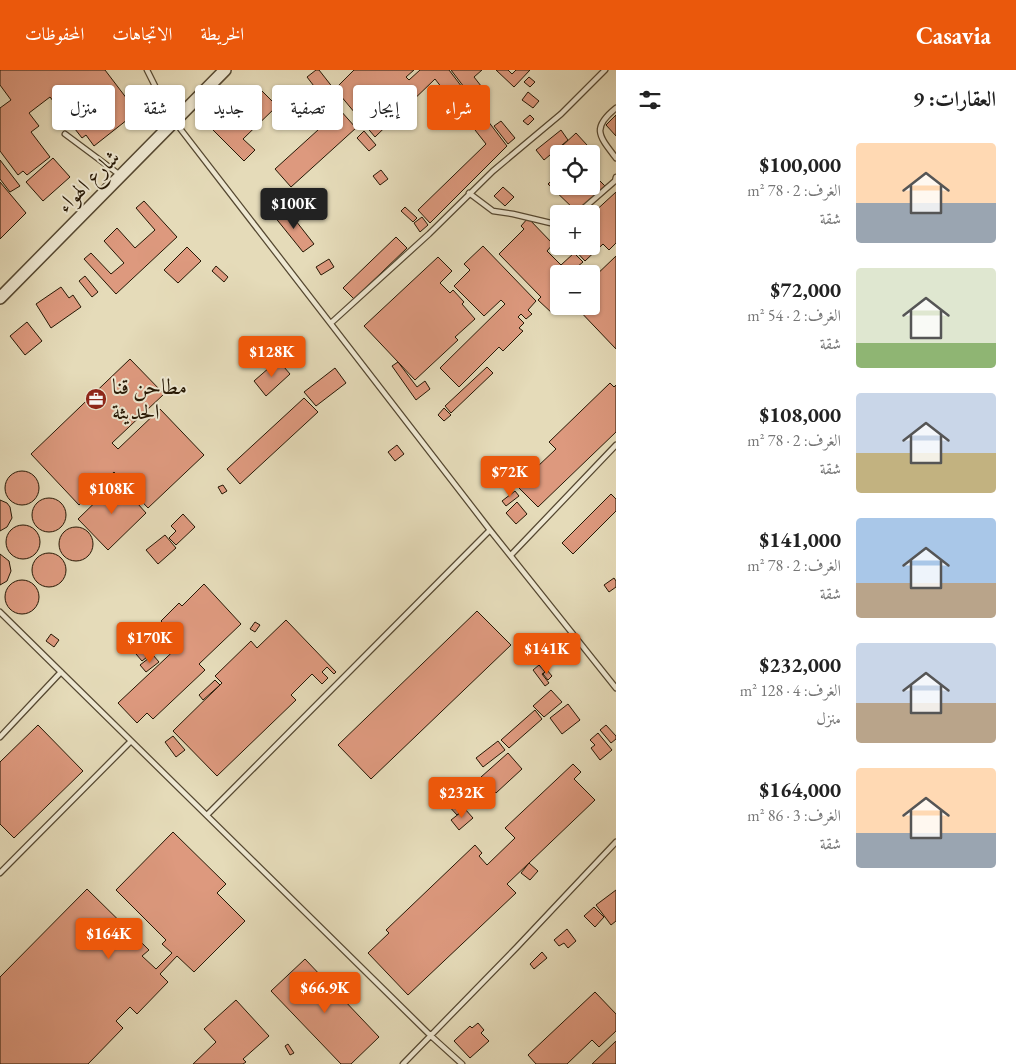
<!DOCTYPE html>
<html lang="ar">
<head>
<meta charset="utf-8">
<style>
	:root { --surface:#fff; --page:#f2f2f2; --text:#222; --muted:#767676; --accent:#ea580c }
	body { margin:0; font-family:"EB Garamond",Amiri,serif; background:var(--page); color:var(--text); direction:rtl; height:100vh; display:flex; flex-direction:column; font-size:19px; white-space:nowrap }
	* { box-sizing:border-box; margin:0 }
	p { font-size:16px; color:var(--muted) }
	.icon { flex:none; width:28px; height:28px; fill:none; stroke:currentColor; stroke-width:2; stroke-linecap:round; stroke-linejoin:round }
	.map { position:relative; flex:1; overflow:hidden; direction:ltr }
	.sheet { display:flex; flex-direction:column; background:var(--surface); width:400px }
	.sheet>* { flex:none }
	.top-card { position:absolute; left:15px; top:15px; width:475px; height:45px; direction:rtl; display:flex; gap:10px }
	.fabs { position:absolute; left:550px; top:75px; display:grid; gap:10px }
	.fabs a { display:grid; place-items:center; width:50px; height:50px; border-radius:5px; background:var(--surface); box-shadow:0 1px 4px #0004; font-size:25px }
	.price { position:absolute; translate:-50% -42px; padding:0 11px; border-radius:5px; background:var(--accent); color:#fff; font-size:16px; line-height:32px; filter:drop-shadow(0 1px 2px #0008) }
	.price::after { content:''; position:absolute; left:50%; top:30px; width:15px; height:11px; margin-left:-8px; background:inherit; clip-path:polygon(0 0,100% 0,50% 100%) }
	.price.on { background:#222; color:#fff }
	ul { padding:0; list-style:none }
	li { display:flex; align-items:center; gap:15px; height:125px; padding:0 20px }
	li span { display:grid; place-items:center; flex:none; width:140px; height:100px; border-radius:5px; color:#555 }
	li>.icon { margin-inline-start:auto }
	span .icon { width:60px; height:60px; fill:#fffc; stroke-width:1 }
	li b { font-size:21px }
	h2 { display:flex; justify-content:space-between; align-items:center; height:60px; padding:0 20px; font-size:21px }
	.tag { padding:0 18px; border-radius:5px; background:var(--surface); box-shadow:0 1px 4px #0004; font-size:18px; line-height:45px }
	.tag.on { background:var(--accent); color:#fff }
	header { display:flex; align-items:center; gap:30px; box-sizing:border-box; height:70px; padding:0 25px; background:var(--accent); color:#fff }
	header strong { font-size:24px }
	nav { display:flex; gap:28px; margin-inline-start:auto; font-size:18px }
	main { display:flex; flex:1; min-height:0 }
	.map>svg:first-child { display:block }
</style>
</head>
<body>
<header>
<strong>Casavia</strong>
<nav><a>الخريطة</a><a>الاتجاهات</a><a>المحفوظات</a></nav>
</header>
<main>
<section class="sheet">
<h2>العقارات: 9<svg class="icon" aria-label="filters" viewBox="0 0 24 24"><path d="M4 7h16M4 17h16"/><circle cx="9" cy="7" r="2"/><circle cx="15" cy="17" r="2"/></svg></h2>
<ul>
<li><span style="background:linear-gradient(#ffd9b3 60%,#9aa5b1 0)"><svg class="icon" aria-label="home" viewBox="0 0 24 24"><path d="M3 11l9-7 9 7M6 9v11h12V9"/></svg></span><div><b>$100,000</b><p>الغرف: 2 · 78 m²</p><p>شقة</p></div></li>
<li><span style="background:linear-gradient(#dfe7d0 75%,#8fb573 0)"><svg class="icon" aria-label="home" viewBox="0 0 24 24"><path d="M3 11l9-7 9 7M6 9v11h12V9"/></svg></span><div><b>$72,000</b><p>الغرف: 2 · 54 m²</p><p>شقة</p></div></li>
<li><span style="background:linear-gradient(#c9d6e8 60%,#c2b280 0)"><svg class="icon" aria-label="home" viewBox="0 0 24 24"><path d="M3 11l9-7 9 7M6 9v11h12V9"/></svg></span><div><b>$108,000</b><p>الغرف: 2 · 78 m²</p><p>شقة</p></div></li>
<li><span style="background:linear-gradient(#a9c7e8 65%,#b9a48a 0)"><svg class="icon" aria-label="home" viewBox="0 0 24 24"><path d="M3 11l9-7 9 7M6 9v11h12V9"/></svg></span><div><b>$141,000</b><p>الغرف: 2 · 78 m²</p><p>شقة</p></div></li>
<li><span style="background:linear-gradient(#c9d6e8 60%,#b9a48a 0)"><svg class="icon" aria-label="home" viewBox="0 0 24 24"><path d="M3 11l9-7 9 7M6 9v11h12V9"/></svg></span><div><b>$232,000</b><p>الغرف: 4 · 128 m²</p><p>منزل</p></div></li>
<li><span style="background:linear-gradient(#ffd9b3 65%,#9aa5b1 0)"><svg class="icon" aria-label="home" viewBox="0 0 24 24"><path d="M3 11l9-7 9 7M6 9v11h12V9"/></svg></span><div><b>$164,000</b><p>الغرف: 3 · 86 m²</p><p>شقة</p></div></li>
</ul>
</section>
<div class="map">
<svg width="616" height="994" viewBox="0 0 616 994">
	<rect width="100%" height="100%" fill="#e5dbb9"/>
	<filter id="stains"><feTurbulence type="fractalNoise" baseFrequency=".004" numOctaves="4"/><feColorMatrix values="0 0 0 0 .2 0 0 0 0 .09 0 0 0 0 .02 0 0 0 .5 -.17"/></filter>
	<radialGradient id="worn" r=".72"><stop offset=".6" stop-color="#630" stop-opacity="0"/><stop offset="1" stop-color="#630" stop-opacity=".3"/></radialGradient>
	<!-- building -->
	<path fill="#dd997e" stroke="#251704" d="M0 0H105L137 42 94 76 86 65 82 68 50 27 29 43 39 56 31 62 50 87 27 105 23 101 18 105 0 81V38L11 30 0 15Z
		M316 0H319L341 28 330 37 307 7Z
		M354 0H414L406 7 409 10 420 0H449L507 76 430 153 418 140 486 74 435 9 375 67 335 19Z
		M451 0H482L474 7 489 26 477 34Z
		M496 0H508L512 4 516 0H530L514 17Z
		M529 7 535 12 530 17 524 12Z
		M257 16 277 36 243 69 255 80 244 91 213 60Z
		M528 22 539 31 533 38 522 30Z
		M484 33 488 39 484 41 481 35Z
		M340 40 356 58 291 117 275 99Z
		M530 45 534 49 528 55 523 51Z
		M616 45V66L606 55Z
		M501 51 515 68 508 74 494 56Z
		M561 60 568 70 544 90 536 80Z
		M364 61 376 75 369 81 357 68Z
		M576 63 587 75 578 84H570L562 76Z
		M53 88 70 107 43 131 26 112Z
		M0 90 20 116 10 122 0 109Z
		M381 100 388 109 380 115 373 106Z
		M591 102 605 116 578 143 548 114 559 103V116H591Z
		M0 112 26 143 0 169Z
		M503 117 514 127 505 136 494 126Z
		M616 122V173L609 180 603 174 585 191 571 176H591V145Z
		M270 125 281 126 279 136 269 135Z
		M144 131 177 167 116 224 84 189 91 183 111 204 124 193 104 171 117 158 135 178 155 160 136 138Z
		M285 137 314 174 303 182 274 146Z
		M405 137 417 148 413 152 401 141Z
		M422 147 428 155 420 162 414 153Z
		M528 148 553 174 547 181 561 195 574 183 583 192 577 197 581 202 579 204H569L567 201 564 204H559V209L554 214 559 219V236H561L553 244 538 230 541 227 499 184 524 159 521 156Z
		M396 167 407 178 354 229 343 218Z
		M483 176 536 231 528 240 532 244 526 249 521 244 518 247 524 253 519 258 523 261 503 281 499 277 459 317 440 298 505 234 501 230 484 246 454 216 470 200 464 194Z
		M187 177 201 191 178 213 164 200Z
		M616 186V279L575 236H591V210Z
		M438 187 452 201 440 213 450 223 453 220 464 232 462 234 475 249 455 267 458 270 415 310 364 256Z
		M329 189 334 197 321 205 316 197Z
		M216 196 228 207 224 212 212 201Z
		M85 206 98 222 92 227 79 211Z
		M61 217 69 228 73 225 81 237 51 258 36 234Z
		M27 252 42 271 25 285 10 266Z
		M130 289 164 324 112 373 118 379 160 339 204 385 148 438 114 402 79 435 31 384Z
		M278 290 290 304 266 326 254 311Z
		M398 292 417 317 425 311 430 319 416 330 392 296Z
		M487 297 493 303 451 343 445 336Z
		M335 298 346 313 316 336 304 322Z
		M610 313 614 317 616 315V362L538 437 517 416 556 379 549 372Z
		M304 328 318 342 240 414 227 399Z
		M444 338 451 345 444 351 438 345Z
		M397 375 404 384 395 391 388 382Z
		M5 418a17 17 0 1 1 34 0a17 17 0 1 1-34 0Z
		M113 406 146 443 108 480 78 449 110 418 106 412Z
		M223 415 227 421 222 424 218 417Z
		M515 421 519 426 506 436 502 431Z
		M611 424 616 429V441L573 484 562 473Z
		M32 445a17 17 0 1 1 34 0a17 17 0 1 1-34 0Z
		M0 430 7 433 10 437 12 448 7 457 0 461Z
		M517 432 527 444 516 454 506 443Z
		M183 444 195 457 176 475 169 468 176 461 171 456Z
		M6 472a17 17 0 1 1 34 0a17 17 0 1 1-34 0Z
		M59 474a17 17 0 1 1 34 0a17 17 0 1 1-34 0Z
		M165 465 176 478 158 494 146 480Z
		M32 500a17 17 0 1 1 34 0a17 17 0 1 1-34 0Z
		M0 484 9 491 11 501 7 511 0 515Z
		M614 508 616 511V517L609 522 604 515Z
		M5 527a17 17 0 1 1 34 0a17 17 0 1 1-34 0Z
		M204 514 241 554 199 594 205 600 153 649 147 643 137 653 118 633 182 573 161 551 179 533 182 536Z
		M477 541 511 575 371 709 338 675Z
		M286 550 336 602 334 604 327 597 322 602 328 608 322 614 312 604 291 625 296 630 217 706 173 661 222 613 215 606 251 571 257 578Z
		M255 552 260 555 255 562 250 559Z
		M51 564 59 570 54 577 46 571Z
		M145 575 152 583 142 591 136 584Z
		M153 585 159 592 146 602 140 595Z
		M539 595 545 602 542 604 549 613 545 616 533 600Z
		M547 600 552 606 548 610 543 604Z
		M215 610 220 615 203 630 199 625Z
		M551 620 562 632 544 647 533 636Z
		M568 634 580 650 562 664 550 648Z
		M535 640 542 649 509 678 501 670Z
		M38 655 83 701 14 768 0 754V692Z
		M606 655 616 666V669L611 673 600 660Z
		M598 663 612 680 600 690 591 678 595 675 590 670Z
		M173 666 185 680 176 687 165 672Z
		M498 671 505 680 483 697 476 688Z
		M508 683 522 699 496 723 481 707Z
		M573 694 581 702 574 709 595 730 507 814 516 823 408 925 368 883 389 863 386 860 475 775 482 783 479 786 487 795 515 768 505 758Z
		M458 724 468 735 457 745 447 734Z
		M465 739 473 748 459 760 451 750Z
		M173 762 226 814 217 823 245 851 194 902 177 886 160 904 168 912 137 944 130 937 116 951 123 958 88 994H0V907L87 819 149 880 142 886 156 899 172 883 162 874 166 870 116 820Z
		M529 793 538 801 530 810 521 803Z
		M616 820V851L611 855 596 835Z
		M594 837 604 847 595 857 584 846Z
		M567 859 576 871 568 878 564 873 559 876 554 870Z
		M542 882 547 888 534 899 530 894Z
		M305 889 379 967 351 994H341L271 921Z
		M595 922 616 944V961L599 977 592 970 567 994H536L528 985Z
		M236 930 269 966 243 989 246 992 243 994H193L216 972 204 959Z
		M478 953 484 960 481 963 489 971 470 988 454 971 470 956 472 958Z
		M616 971V994H592Z
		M288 974 294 983 290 985 285 976Z"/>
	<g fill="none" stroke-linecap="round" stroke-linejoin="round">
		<!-- service casing -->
		<g stroke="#554831" stroke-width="7">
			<path id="service" d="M147 0 169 44 175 52 490 460 616 618
				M616 38C591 58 599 66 616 88
				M65 64 120 105
				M469 123 493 141 513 144 559 155
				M577 144 615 111 616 107
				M331 253 429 164 493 101 561 44 605 0
				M511 485 616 375
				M0 542 431 966 462 994
				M0 667 61 602
				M207 745 490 460
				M0 803 131 671
				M403 994 517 877 616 772"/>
		</g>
		<!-- tertiary casing -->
		<g stroke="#554831" stroke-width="14">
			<path id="tertiary" d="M0 228 225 0"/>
		</g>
		<!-- service -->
		<use href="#service" stroke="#eee8d2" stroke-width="4.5"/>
		<!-- tertiary -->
		<use href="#tertiary" stroke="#eee8d2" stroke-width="11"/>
	</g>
	<!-- icons -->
	<defs>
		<g id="office-disc" transform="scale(1.125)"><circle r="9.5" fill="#8f2418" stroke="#eee8d2"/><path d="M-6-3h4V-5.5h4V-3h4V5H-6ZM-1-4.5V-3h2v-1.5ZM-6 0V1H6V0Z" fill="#fff"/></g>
	</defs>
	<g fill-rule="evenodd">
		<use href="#office-disc" x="96" y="329"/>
	</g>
	<g text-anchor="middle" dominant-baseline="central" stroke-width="4" stroke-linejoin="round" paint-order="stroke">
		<!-- street labels -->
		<g font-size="22" fill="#251704" stroke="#eee8d2">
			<text transform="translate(88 111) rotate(-45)">شارع الهواء</text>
		</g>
		<!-- poi labels -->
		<g font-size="22" fill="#251704" stroke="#eee8d2" text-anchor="start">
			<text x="112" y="316">مطاحن قنا<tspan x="112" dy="25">الحديثة</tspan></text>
		</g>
	</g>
	<rect width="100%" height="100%" filter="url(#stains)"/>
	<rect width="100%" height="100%" fill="url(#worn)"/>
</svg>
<div class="fabs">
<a><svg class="icon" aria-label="locate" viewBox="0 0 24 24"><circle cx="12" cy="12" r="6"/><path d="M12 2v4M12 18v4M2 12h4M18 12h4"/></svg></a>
<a>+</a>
<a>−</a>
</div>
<b class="price on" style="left:294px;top:160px">$100K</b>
<b class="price" style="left:272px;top:308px">$128K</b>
<b class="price" style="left:510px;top:428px">$72K</b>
<b class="price" style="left:112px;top:445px">$108K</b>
<b class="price" style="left:150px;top:594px">$170K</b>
<b class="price" style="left:547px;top:605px">$141K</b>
<b class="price" style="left:462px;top:749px">$232K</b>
<b class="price" style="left:109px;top:890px">$164K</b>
<b class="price" style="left:325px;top:944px">$66.9K</b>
<div class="top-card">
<a class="tag on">شراء</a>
<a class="tag">إيجار</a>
<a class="tag">تصفية</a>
<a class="tag">جديد</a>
<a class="tag">شقة</a>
<a class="tag">منزل</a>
</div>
</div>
</main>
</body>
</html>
